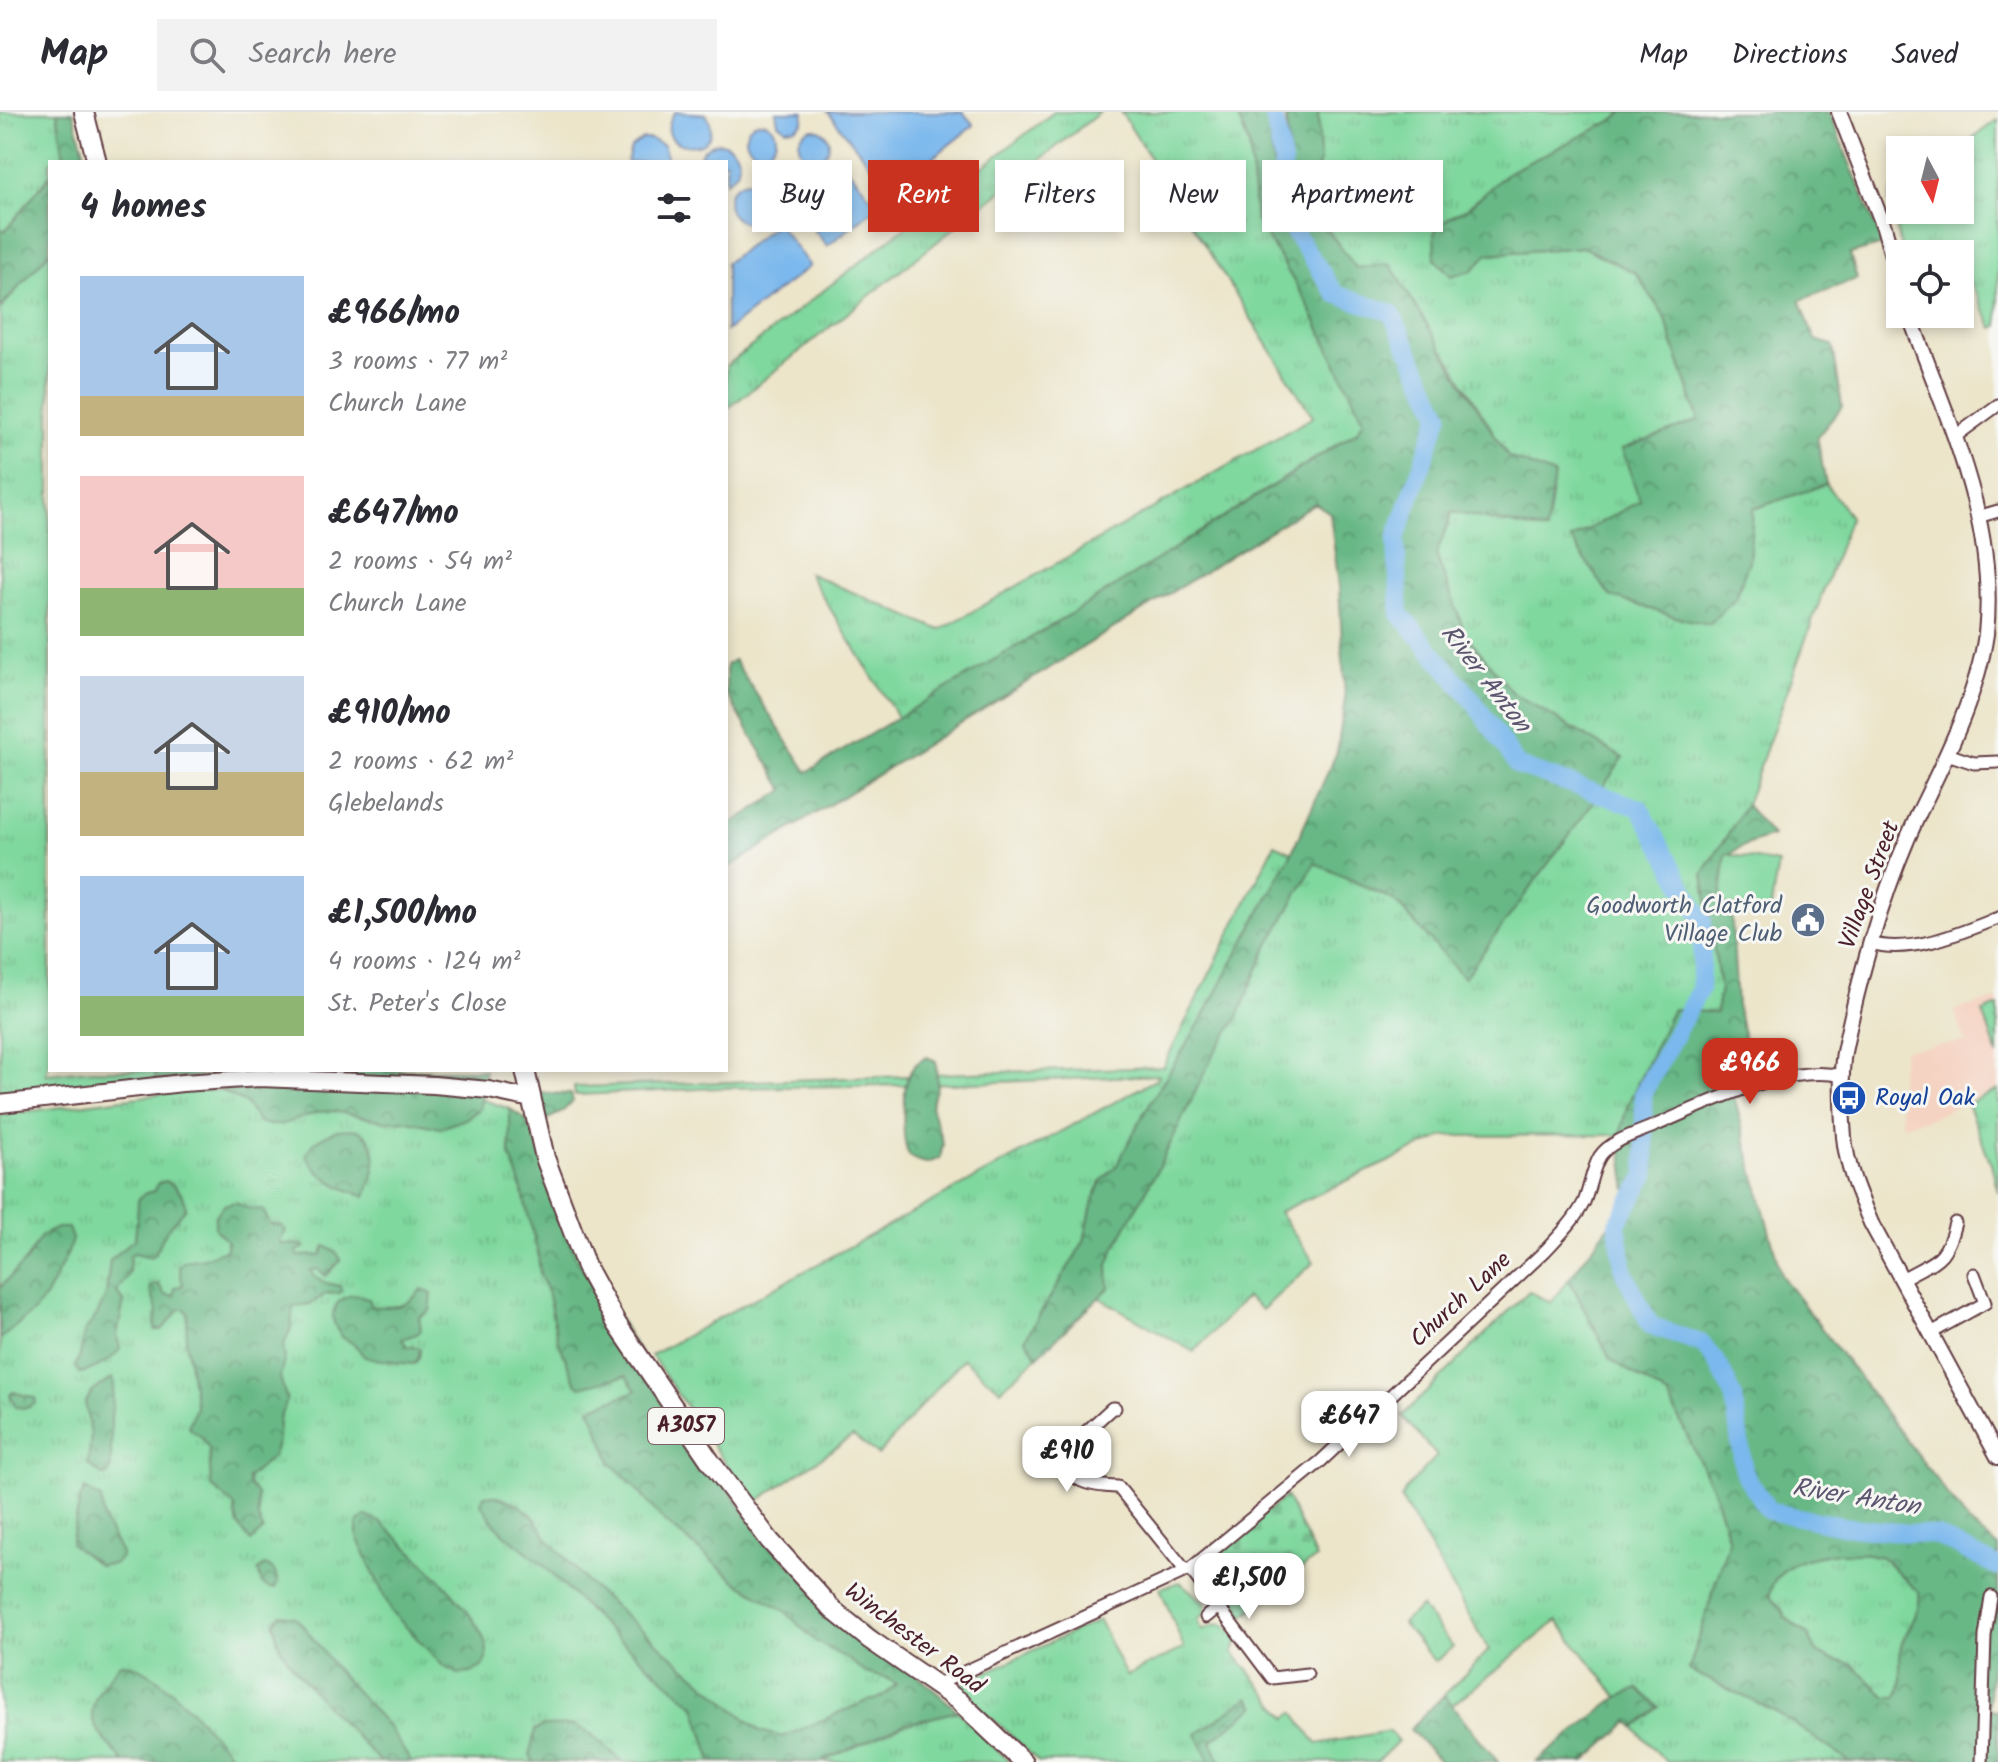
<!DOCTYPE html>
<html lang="en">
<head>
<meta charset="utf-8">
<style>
	:root { --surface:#fff; --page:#f2f2f3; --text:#2b2b33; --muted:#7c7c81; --line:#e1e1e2; --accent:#c8321e }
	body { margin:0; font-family:Kalam,sans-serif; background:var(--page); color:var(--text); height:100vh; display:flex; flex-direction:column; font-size:30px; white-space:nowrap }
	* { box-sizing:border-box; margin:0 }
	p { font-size:26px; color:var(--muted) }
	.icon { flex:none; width:44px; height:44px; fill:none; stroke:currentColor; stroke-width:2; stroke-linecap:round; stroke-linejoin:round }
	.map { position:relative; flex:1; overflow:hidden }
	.details { position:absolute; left:48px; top:48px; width:680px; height:912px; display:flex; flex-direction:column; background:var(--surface); border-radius:0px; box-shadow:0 4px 12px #0003 }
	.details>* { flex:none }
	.guide { position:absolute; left:752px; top:48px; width:760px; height:72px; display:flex; gap:16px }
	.needle { width:52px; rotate:173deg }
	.buttons { position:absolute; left:1886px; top:24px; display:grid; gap:16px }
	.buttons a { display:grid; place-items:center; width:88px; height:88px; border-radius:0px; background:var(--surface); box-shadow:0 4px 12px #0003; font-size:40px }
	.price { position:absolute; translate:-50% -68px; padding:0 18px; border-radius:16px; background:#fff; color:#222; font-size:26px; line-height:52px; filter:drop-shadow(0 2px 4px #0008) }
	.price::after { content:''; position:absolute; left:50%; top:48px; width:24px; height:18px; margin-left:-12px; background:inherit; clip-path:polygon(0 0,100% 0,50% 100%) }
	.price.selected { background:var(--accent); color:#fff }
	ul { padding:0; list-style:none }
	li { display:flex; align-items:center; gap:24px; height:200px; padding:0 32px }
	li span { display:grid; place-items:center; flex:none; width:224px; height:160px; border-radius:0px; color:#555 }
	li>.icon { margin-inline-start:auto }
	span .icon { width:96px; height:96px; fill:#fffc; stroke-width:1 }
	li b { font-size:34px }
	h2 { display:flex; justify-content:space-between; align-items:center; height:96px; padding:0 32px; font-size:34px }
	.pill { padding:0 28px; border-radius:0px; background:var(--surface); box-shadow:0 4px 12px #0003; font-size:28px; line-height:72px }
	.pill.selected { background:var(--accent); color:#fff }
	header { display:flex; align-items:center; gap:48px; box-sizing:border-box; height:112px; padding:0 40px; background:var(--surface); border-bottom:2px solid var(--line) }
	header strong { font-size:38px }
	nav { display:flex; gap:44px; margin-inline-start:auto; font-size:28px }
	.search { width:560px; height:72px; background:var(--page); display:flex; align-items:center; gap:20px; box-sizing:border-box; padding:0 28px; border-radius:0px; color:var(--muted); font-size:30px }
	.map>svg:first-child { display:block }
</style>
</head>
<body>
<header>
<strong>Map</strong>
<div class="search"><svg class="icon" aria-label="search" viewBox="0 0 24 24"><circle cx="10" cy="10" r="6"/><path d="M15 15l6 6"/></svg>Search here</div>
<nav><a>Map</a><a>Directions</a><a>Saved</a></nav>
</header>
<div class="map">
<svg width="1998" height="1650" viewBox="0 0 1998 1650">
	<defs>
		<pattern id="grass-tufts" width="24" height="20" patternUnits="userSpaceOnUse" patternTransform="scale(2)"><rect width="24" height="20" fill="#7fd89e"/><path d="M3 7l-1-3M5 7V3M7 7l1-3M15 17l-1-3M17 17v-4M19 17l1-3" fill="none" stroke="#6fb988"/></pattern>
		<pattern id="forest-crowns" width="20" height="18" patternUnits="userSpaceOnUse" patternTransform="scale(2)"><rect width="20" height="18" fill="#67b885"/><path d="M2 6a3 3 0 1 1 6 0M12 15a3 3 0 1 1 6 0" fill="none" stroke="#57956d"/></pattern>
		<pattern id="cemetery-stones" width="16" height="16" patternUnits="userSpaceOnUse" patternTransform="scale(2)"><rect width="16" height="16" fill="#7fd89e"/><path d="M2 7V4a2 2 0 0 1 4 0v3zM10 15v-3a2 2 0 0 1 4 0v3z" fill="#6fb988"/></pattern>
		<pattern id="park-dots" width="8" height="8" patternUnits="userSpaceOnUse" patternTransform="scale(2)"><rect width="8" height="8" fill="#7fd89e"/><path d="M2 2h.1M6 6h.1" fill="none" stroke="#6fb988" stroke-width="1.8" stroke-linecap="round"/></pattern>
	</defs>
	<rect width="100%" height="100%" fill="#f6f6f2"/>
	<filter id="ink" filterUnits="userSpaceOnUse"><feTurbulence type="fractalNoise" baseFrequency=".0125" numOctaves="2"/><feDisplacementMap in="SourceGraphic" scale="16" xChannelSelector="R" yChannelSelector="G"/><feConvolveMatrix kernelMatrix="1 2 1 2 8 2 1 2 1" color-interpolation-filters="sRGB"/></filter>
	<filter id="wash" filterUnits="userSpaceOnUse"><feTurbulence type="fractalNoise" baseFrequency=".006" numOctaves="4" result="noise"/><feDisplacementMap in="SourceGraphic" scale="32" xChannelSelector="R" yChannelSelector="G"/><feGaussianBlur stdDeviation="1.8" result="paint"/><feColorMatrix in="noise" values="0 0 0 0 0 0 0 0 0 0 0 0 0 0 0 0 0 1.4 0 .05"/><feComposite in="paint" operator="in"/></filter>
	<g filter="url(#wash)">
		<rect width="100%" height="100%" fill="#ece5ca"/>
		<!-- built -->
		<path fill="#f5d3c2" d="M1998 887V976L1931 1006 1901 1013 1899 966 1904 938 1966 930 1954 898Z"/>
		<!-- grass -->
		<path fill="url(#grass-tufts)" stroke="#647c64" stroke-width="2" d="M0 0H57L64 45 60 50H50V63L5 120 0 116Z
			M1054 0H1100L726 298V254Z
			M1121 0H1236L1249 33 1256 107 1306 189 1365 308 1356 320 1089 491 898 606 808 461 940 518 1313 305Z
			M1318 0H1624L1612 9 1507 61 1468 96 1447 107 1472 159 1487 142 1583 135 1636 161 1664 204 1699 309 1640 389 1571 427 1610 484 1643 493 1749 449 1753 397 1826 372 1850 405 1746 693 1703 762 1720 876 1716 901 1673 897 1627 994 1620 1023 1444 1024 1279 1100 1314 1150 1262 1198 1246 1185 1194 1240 1100 1186 1075 1149 1025 1227 1038 1244 1001 1278 963 1247 878 1343 853 1324 753 1392 651 1243 1157 967 1159 963 951 972 937 971V962L1163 955 1275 732 1394 788 1464 865 1623 646 1513 581 1465 521 1436 443 1452 400 1546 419 1508 345 1446 241 1356 156 1306 89 1320 49Z
			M1998 7V214L1993 216 1960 150V142H1956L1953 135 1932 142H1903L1889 90 1893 76 1900 72V98H1960V38H1957Z
			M50 139V946L46 962 88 958H156L155 969 0 989V197Z
			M908 964 907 973 719 976 579 983H575L574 975Z
			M270 975 481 987 510 997 525 1007 539 1072 753 1431 958 1599 1009 1650H0V1003L170 981Z
			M1998 978V1080L1991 1051 1967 992Z
			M1569 1167 1611 1247 1668 1284 1714 1379 1729 1428 1689 1558 1778 1601 1850 1650H1666L1635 1616 1658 1595 1638 1577 1618 1585 1557 1509 1452 1593 1444 1583 1489 1538 1401 1387 1406 1377 1437 1344 1402 1304 1529 1179 1551 1191Z
			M1838 1441H1864L1882 1445 1919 1480C1923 1500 1906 1517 1901 1534 1897 1552 1906 1568 1897 1585H1886L1851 1552 1830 1547 1817 1541 1808 1523 1785 1505 1781 1496 1769 1484C1776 1450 1808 1445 1838 1441Z
			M1180 1470 1205 1491V1501L1198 1507 1202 1518C1222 1508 1225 1510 1239 1528L1233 1540 1287 1606 1294 1600 1317 1632 1389 1619 1398 1629 1377 1650H1039L1000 1613 952 1576 1099 1508 1126 1564 1184 1536 1160 1476Z"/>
		<!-- forest -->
		<path fill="url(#forest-crowns)" stroke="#586c58" stroke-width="2" fill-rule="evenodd" d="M57 0H73L87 50H60L64 45Z
			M1236 0H1266L1274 57 1291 56 1285 0H1318L1320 49 1306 89 1356 156 1390 152 1508 345 1554 363 1546 419 1452 400 1436 443 1465 521 1513 581 1623 646 1584 703 1464 866 1394 788 1315 751 1266 838 1237 907 1213 943 1159 1055 1115 1135 1108 1153 1109 1176 1038 1244 1025 1227 1084 1129 1093 1088 1102 1068 1117 1053 1145 999 1204 904 1292 740 1337 640 1345 587 1339 475 1330 401 1315 391 726 757V715L784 678 726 581V553L734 548 807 660 1089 491 1357 320 1364 308 1306 189 1256 107 1249 33Z
			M1624 0H1829L1883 133 1850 142 1857 167 1800 188 1815 228 1833 233 1842 295 1817 325 1826 372 1753 397 1749 449 1735 487 1709 512 1675 505 1610 484 1571 427 1640 389 1622 337 1699 308 1664 204 1636 161 1583 135 1487 142 1472 159 1451 164 1435 147 1434 120 1447 107 1468 96 1507 61 1612 9Z
			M50 63V139L0 197V116L5 119Z
			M1746 693 1772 724C1719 742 1727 738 1720 792L1731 794 1737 893 1745 932 1732 977 1781 1163 1970 1412 1998 1435V1546L1992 1547 1988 1596 1998 1600V1650H1850L1778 1601 1689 1558 1729 1428 1714 1379 1668 1284 1610 1247 1569 1167 1628 1088 1620 1023 1627 994 1673 897 1716 901 1720 876 1703 762ZM1838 1441H1864L1882 1445 1919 1480C1923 1500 1906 1517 1901 1535 1897 1552 1906 1568 1897 1585H1886L1852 1552 1830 1547 1817 1540 1808 1523 1785 1505 1781 1496 1769 1484C1776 1450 1808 1445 1838 1441Z
			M927 945 936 949 937 974 931 994 943 1032 940 1046 928 1051C922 1050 915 1049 910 1044 900 1033 903 976 909 963 912 954 919 949 927 945Z
			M156 958H485L480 997 465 1007 441 1016 403 1008 385 1009 333 999 319 1000 280 1013H269L258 1010 245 991 220 978 249 976 250 959 155 969Z
			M540 981 571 982 573 989 561 1001 545 1008Z
			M510 997 525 1007 533 1022 575 1145 764 1429 958 1599 903 1613 821 1650H712L695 1594 606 1516 542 1452 506 1423 494 1411 481 1392 484 1383 496 1384 518 1392 533 1404 548 1427 592 1475 760 1619 783 1625 867 1589C881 1587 887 1583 896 1572L886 1566 866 1561 851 1549 815 1529 785 1499 738 1471 662 1407 635 1375 612 1352 590 1296 636 1279 626 1264 580 1275 575 1270 557 1226 548 1183 540 1162 538 1142 520 1070 510 1043Z
			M337 1018C343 1018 351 1016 357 1018 383 1028 375 1066 365 1084 345 1079 314 1063 306 1043 312 1028 323 1025 337 1018Z
			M165 1069C176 1073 186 1084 186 1096L166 1119 155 1142 150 1145 135 1141 130 1143 129 1161 118 1178V1183L124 1189 117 1223 120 1237C111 1249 94 1258 80 1261L75 1254 80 1244 84 1221 98 1201 106 1183 110 1148C120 1141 125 1133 135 1127 136 1113 138 1101 138 1088 144 1080 146 1081 155 1079L157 1072Z
			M236 1090 247 1096 263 1098 270 1112 282 1114 286 1119 281 1127V1132L302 1133 305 1135 296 1140 298 1144 321 1143 325 1134 337 1141 341 1148 326 1164 318 1157 311 1158 313 1163 326 1171 339 1174 342 1178 340 1181 326 1182 310 1192 293 1195 291 1216 283 1235 285 1244 280 1265 287 1289 279 1307 278 1328 273 1344 248 1366V1372L257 1382 258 1406 263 1418 251 1430 238 1413 234 1393 211 1374 209 1337 203 1326 190 1317 189 1313 196 1295 186 1228 188 1201 185 1197H180L162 1218H155L157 1198 150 1178 151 1174 158 1172 165 1182 174 1184 175 1176 183 1173 179 1155 184 1149 205 1146 227 1137V1129L215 1117V1104L224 1093Z
			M57 1116H68L72 1127 68 1141 46 1184 35 1198 0 1227V1176L27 1147 42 1123Z
			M422 1177 432 1182 430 1199 419 1205 421 1218 417 1222 402 1227 407 1234 420 1236 419 1246 414 1252C397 1251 382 1248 365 1245 362 1243 360 1239 357 1235 348 1225 343 1232 335 1213 326 1191 351 1176 369 1187L371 1195C398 1194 403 1199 422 1177Z
			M112 1266 114 1272 111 1306V1356L108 1363 103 1364 88 1352 91 1322 85 1291 92 1280Z
			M13 1280 35 1286 36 1291 27 1296 16 1295 10 1283Z
			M85 1377 101 1387 104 1410 121 1441V1445L115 1452 98 1453 71 1432 80 1387Z
			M366 1404 382 1411C407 1435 489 1507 487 1542 487 1546 485 1550 483 1554L471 1561 459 1562 444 1555 391 1499 357 1425V1412Z
			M265 1453C276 1457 279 1465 275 1476H269L262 1472 258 1458Z
			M280 1503 295 1505 305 1516 339 1561 389 1615 411 1650H380C358 1626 286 1555 278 1530 276 1524 276 1517 274 1511Z
			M120 1551C161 1554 203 1614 231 1642 247 1648 263 1642 277 1650H123C116 1638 101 1627 95 1614 84 1592 107 1568 120 1551Z
			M1638 1577 1659 1595 1635 1616 1629 1610 1585 1650H1536L1618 1585Z
			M1444 1583 1498 1650H1440L1410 1617Z
			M1249 1585 1256 1594 1211 1629 1221 1650H1210L1196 1622Z
			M575 1613 591 1622 623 1650H534L530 1643 535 1618 544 1614Z"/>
		<!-- cemetery -->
		<path fill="url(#cemetery-stones)" stroke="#647c64" stroke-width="2" d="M1286 1384 1316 1446 1241 1506 1201 1454Z"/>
		<!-- park -->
		<path fill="url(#park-dots)" stroke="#647c64" stroke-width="2" d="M1998 894V944L1983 900Z"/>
		<!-- garden -->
		<path fill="#7fd89e" stroke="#647c64" stroke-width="2" d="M1726 742 1778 751 1770 800 1720 792Z
			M1421 1495 1453 1535 1435 1550 1402 1511Z"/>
		<!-- water -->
		<path fill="#7ab8ed" stroke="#626c8c" stroke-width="2" d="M675 0 706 2C732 47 645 42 675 0Z
			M776 0H804L803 10 796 16 786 17 778 11Z
			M828 0H963L974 13 891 79Z
			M746 25a15 15 0 1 1 30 0a15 15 0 1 1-30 0Z
			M799 32a15 15 0 1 1 30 0a15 15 0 1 1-30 0Z
			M643 27H650L663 33 669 50H627L631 35Z
			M721 31C736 35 742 46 737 60L726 70V50H698C701 37 708 31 721 31Z
			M770 56a14 14 0 1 1 28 0a14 14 0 1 1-28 0Z
			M844 52 878 94 827 134 794 92Z
			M728 90a21 21 0 1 1 42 0a21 21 0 1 1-42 0Z
			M777 111 810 154 726 219V151Z"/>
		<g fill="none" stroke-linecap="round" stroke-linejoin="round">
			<!-- river -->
			<path stroke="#7ab8ed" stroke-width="18" d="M1273 0 1283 51 1278 96 1336 182 1391 201 1440 302 1396 427 1400 502 1472 587 1518 654 1640 696 1703 810 1700 877 1643 981 1646 1063 1617 1112 1624 1160 1650 1213 1703 1232 1720 1255 1734 1286 1744 1361 1769 1399 1842 1414 1937 1424 1998 1455"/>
		</g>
	</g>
	<g filter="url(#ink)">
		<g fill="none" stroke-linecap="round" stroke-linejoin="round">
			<!-- minor casing -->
			<g stroke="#623d43" stroke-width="15">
				<path id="minor" d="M1957 323 1998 293
					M1981 404 1998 399
					M1947 642 1974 651 1998 650
					M1870 831C1911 843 1960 821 1998 806
					M1902 1167C1936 1147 1945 1151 1955 1111
					M1931 1221 1985 1191 1974 1162
					M1115 1296H1112L1065 1339C1065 1372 1092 1374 1118 1375L1185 1458
					M1190 1457 1272 1566 1307 1562
					M1206 1505 1217 1496
					M938 1572 1190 1457 1321 1349 1545 1139C1559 1124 1575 1108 1584 1090 1590 1076 1592 1057 1600 1044 1611 1028 1638 1021 1654 1014 1706 992 1785 951 1842 964
					M1981 1650 1985 1524 1991 1485"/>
			</g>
			<!-- tertiary casing -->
			<g stroke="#623d43" stroke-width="18">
				<path id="tertiary" d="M1839 0 1884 115 1900 172
					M1909 202C1946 306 1998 408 1986 522 1977 585 1945 647 1918 703 1883 778 1860 860 1844 940 1840 964 1842 1000 1844 1025 1847 1056 1859 1083 1871 1111L1998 1345"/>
			</g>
			<!-- secondary casing -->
			<g stroke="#623d43" stroke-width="20">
				<path id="secondary" d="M0 992 182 971 260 966 434 973 489 978 531 987"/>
			</g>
			<!-- primary casing -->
			<g stroke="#623d43" stroke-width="22">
				<path id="primary" d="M84 0 97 50
					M525 958 545 1046 587 1157 617 1212 710 1349 770 1429 833 1498 869 1527 959 1589 1023 1650"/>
			</g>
			<!-- minor -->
			<use href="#minor" stroke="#fff" stroke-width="11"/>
			<!-- tertiary -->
			<use href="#tertiary" stroke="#fff" stroke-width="14"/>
			<!-- secondary -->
			<use href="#secondary" stroke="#fff" stroke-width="16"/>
			<!-- primary -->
			<use href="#primary" stroke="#fff" stroke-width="18"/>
		</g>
	</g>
	<!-- icons -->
	<defs>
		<g id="civic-disc" transform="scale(1.8)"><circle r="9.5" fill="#5c6f8a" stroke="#f6f6f2"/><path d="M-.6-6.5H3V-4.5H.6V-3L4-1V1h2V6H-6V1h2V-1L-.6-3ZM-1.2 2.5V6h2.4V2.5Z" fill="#fff"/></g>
		<g id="bus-disc" transform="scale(1.8)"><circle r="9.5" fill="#1a4fb4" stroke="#f6f6f2"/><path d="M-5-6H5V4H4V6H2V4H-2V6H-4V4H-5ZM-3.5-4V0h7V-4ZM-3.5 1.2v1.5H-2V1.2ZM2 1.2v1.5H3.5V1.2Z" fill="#fff"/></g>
	</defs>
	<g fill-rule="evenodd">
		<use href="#civic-disc" x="1808" y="808"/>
		<use href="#bus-disc" x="1849" y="986"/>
	</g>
	<g text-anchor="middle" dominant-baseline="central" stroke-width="6" stroke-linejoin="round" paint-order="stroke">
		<!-- shield labels -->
		<rect fill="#f6f6f2" stroke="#7e6067" stroke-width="2" x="648" y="1296" width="76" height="36" rx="6"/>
		<g font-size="22" font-weight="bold" fill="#4a1f2b">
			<text x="686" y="1314">A3057</text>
		</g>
		<!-- street labels -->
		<g font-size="24" fill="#4a1f2b" stroke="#f6f6f2">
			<text transform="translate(1870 773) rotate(-70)">Village Street</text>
			<text transform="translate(1461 1188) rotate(-43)">Church Lane</text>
			<text transform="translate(914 1527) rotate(37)">Winchester Road</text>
		</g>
		<!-- service labels -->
		<g font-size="24" fill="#4e5e75" stroke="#f6f6f2" text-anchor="end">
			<text x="1782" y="794">Goodworth Clatford<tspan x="1782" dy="28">Village Club</tspan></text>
		</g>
		<!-- transit labels -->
		<g font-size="24" fill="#164399" stroke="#f6f6f2" text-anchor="start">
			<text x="1875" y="986">Royal Oak</text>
		</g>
		<!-- water labels -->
		<g font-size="26" font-style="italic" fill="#5b556f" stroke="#f6f6f2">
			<text transform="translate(1485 567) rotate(52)">River Anton</text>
			<text transform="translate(1856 1386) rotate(9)">River Anton</text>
		</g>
	</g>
</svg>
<div class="buttons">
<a><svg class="needle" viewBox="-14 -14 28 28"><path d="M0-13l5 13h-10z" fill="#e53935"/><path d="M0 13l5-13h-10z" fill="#7c7c81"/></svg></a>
<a><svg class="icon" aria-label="locate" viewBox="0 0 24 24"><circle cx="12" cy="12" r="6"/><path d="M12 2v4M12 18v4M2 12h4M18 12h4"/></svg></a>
</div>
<b class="price selected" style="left:1750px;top:994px">£966</b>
<b class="price" style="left:1349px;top:1347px">£647</b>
<b class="price" style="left:1067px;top:1382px">£910</b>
<b class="price" style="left:1249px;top:1509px">£1,500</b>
<div class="guide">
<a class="pill">Buy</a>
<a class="pill selected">Rent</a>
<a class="pill">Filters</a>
<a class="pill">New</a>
<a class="pill">Apartment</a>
</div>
<section class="details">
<h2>4 homes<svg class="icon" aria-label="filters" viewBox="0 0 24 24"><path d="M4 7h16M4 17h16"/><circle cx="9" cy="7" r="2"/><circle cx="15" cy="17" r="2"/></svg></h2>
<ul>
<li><span style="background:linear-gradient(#a9c7e8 75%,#c2b280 0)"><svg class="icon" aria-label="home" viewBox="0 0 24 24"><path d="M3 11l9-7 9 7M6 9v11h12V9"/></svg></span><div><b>£966/mo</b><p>3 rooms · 77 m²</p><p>Church Lane</p></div></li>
<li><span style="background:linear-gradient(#f6c9c9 70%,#8fb573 0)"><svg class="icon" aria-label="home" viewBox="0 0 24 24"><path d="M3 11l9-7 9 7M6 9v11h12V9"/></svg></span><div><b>£647/mo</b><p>2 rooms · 54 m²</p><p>Church Lane</p></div></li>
<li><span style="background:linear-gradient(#c9d6e8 60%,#c2b280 0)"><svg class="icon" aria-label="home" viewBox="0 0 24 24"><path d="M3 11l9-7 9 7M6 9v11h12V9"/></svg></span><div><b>£910/mo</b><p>2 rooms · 62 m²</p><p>Glebelands</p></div></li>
<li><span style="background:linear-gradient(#a9c7e8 75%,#8fb573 0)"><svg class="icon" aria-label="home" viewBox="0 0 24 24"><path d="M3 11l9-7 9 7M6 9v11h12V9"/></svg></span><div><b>£1,500/mo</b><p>4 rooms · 124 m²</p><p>St. Peter's Close</p></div></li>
</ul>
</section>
</div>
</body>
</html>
